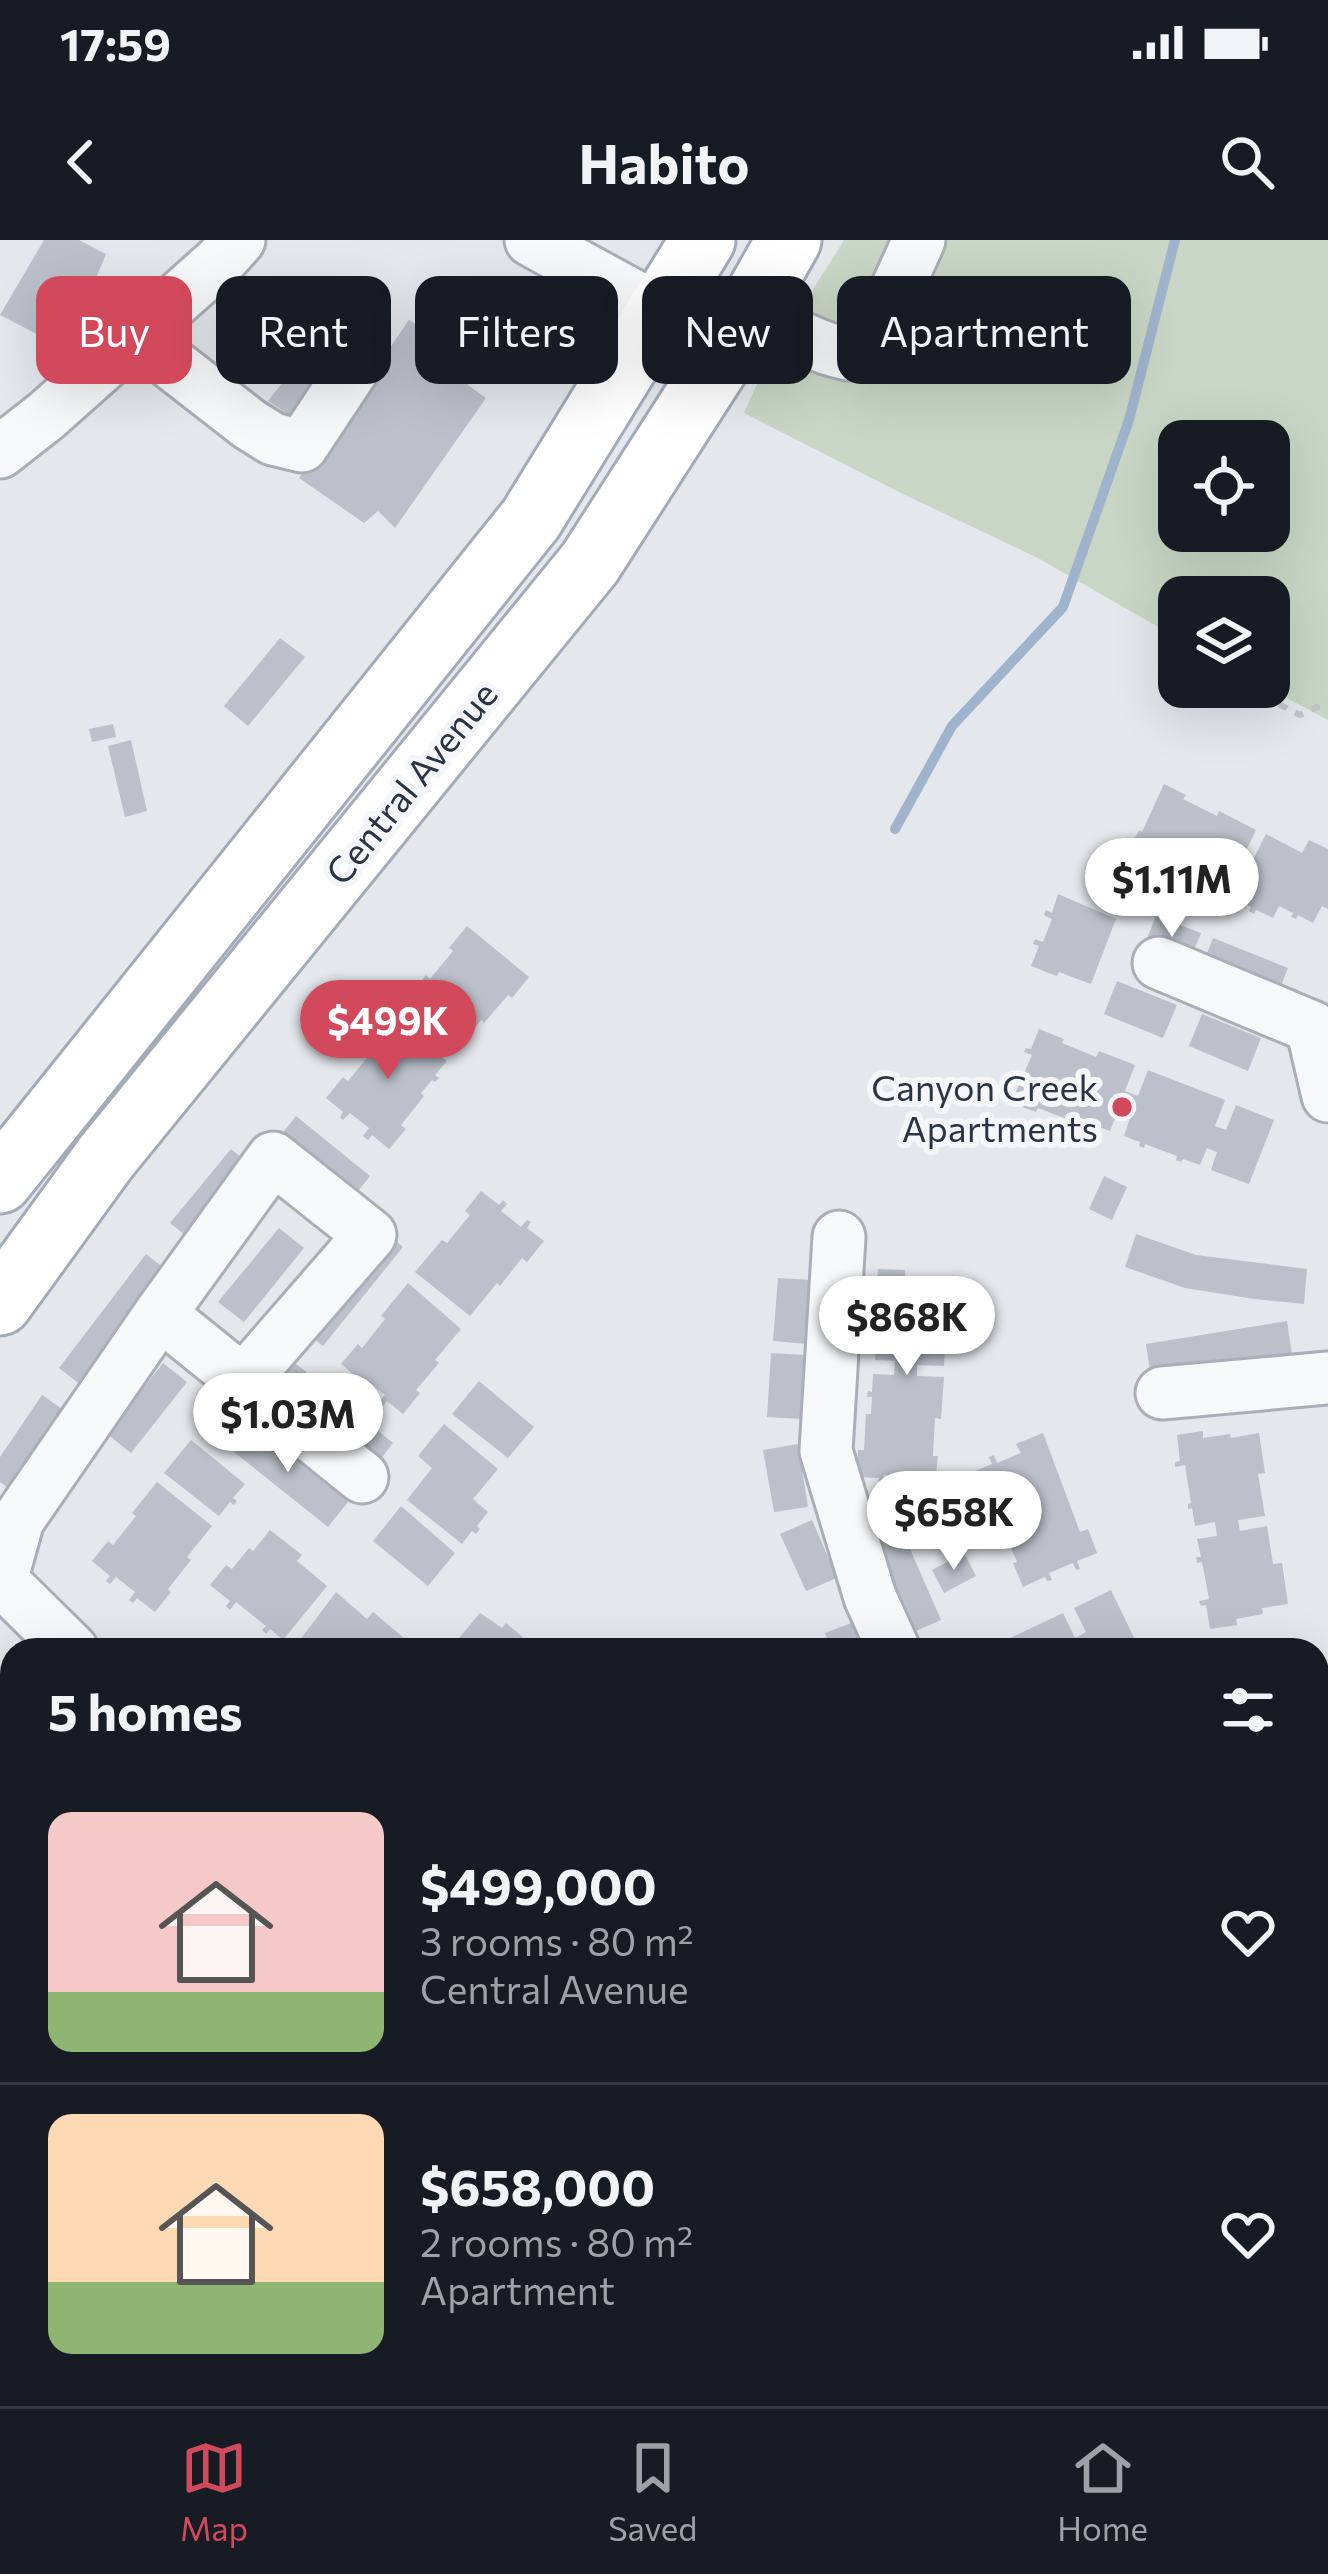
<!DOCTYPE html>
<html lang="en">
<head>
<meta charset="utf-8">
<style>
	:root { --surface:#171b24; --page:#242831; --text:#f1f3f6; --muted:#9ea1a6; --line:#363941; --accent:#d1495b }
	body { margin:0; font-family:Commissioner,sans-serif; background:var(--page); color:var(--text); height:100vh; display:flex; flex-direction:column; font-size:45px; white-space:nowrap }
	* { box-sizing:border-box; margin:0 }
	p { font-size:39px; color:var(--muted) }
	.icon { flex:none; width:66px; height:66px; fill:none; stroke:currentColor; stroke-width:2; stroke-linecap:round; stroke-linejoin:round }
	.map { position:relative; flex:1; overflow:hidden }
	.drawer { position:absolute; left:0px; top:1398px; width:1329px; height:768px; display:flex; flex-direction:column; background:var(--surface); border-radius:36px 36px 0 0; box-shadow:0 12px 48px #0002 }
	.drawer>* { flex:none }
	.hud { position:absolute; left:36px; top:36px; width:1257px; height:108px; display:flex; gap:24px }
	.controls { position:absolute; left:1158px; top:180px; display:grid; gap:24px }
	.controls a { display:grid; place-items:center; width:132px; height:132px; border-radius:24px; background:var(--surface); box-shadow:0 12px 48px #0002; font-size:60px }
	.price { position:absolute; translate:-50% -102px; padding:0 27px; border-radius:42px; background:#fff; color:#222; font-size:39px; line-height:78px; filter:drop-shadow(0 3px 6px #0008) }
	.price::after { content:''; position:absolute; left:50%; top:72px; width:36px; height:27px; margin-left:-18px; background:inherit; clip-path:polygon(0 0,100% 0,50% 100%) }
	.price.on { background:var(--accent); color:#fff }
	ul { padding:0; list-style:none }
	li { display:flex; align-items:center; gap:36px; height:300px; padding:0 48px }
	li+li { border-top:3px solid var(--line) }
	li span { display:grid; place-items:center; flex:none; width:336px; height:240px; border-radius:24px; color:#555 }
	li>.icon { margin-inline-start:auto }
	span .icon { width:144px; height:144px; fill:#fffc; stroke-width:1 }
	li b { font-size:51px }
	h2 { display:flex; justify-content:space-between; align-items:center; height:144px; padding:0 48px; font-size:51px }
	.tag { padding:0 42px; border-radius:24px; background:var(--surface); box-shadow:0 12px 48px #0002; font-size:42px; line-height:108px }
	.tag.on { background:var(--accent); color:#fff }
	.status { display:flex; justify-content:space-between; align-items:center; height:84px; padding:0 60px; background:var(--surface); direction:ltr }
	.status svg { height:33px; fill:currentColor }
	header { display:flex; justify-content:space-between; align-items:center; height:156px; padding:0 48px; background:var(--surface); font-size:54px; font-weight:700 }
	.dock { display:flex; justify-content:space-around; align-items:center; height:168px; border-top:3px solid var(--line); background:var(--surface); font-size:33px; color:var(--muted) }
	.dock a { display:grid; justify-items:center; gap:6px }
	.dock .on { color:var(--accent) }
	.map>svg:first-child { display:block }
</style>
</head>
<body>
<div class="status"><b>17:59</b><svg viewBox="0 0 49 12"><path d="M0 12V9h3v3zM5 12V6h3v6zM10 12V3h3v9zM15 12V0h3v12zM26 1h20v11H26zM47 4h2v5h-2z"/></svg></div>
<header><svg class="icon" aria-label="back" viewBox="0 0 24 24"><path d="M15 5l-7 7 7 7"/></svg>Habito<svg class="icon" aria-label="search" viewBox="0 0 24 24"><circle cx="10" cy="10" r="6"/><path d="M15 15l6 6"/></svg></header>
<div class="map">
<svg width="1328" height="2166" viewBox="0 0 1328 2166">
	<rect width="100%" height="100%" fill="#e4e7ec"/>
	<!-- green -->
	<path fill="#c9d6c5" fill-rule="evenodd" d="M844 0H1328V480L1266 447H1269V357H1179V399L1038 318 905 255 744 173 765 126ZM1179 201H1269V291H1179Z"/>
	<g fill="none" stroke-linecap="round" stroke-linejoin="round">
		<!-- stream -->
		<path stroke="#9fb4cc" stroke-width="10" d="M895 589 952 486 1063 367 1129 180 1175 0"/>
	</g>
	<!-- building -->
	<path fill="#bbc0ca" d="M44 0H79L106 14 66 109 0 75Z
		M358 46 385 60 298 181 268 161Z
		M409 80 461 111 455 121 477 134 468 145 486 158 395 288 378 271 364 283 299 238Z
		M280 398 305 417 248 486 224 466Z
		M113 484 116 497 92 502 89 489Z
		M131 500 147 571 125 577 108 506Z
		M1164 544 1186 555 1183 559 1217 576 1219 571 1256 590 1244 615 1253 620 1266 594 1302 613 1309 600 1328 609V669L1322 666 1313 683 1298 675 1296 679 1291 677 1293 673 1279 666 1273 678 1256 670 1254 674 1249 671 1251 667 1235 659 1245 641 1232 634 1223 653 1187 635 1185 638 1152 621 1150 625 1127 614 1139 590 1142 592Z
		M1058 654 1116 679 1091 744 1059 732 1057 736 1031 726 1039 706 1033 704 1035 699 1043 702 1052 679 1044 675 1046 670 1052 673Z
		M1156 676 1201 693 1188 725 1143 708Z
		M467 686 529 737 512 758 508 755 484 783 481 780 455 811 399 768 426 735 430 739 453 711 449 708Z
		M1213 698 1288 728 1275 761 1200 731Z
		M1117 741 1177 765 1163 798 1104 774Z
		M1202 774 1261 798 1248 831 1189 806Z
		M392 776 447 821 435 835 439 838 435 842 432 840 421 853 424 856 401 885 406 889 389 909 372 895 368 900 363 896 369 888 350 873 343 880 340 877 343 872 326 858 343 837 348 841 371 813 365 809Z
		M1039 789 1064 799 1062 803 1096 817 1099 811 1135 825 1125 851 1138 856 1148 830 1225 860 1215 886 1226 890 1236 865 1274 880 1249 944 1211 930 1217 912 1207 908 1200 925 1183 919 1181 922 1176 920 1177 916 1145 904 1144 908 1139 906 1140 902 1124 896 1130 878 1117 873 1110 891 1073 877 1072 881 1038 868 1036 872 1011 863 1032 815 1024 812 1026 808 1031 809Z
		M296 876 370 936 351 960 277 900Z
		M231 909 256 929 195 1003 170 983Z
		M1104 936 1127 947 1112 980 1089 969Z
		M481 951 499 965 503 960 507 964 501 971 521 987 527 980 531 982 527 988 544 1001 527 1022 522 1018 500 1046 497 1043 470 1076 415 1032 442 1000 447 1003 470 975 465 971Z
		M379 987 403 1007 323 1106 298 1086Z
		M279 988 304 1008 244 1082 218 1062Z
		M1136 994 1196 1015 1307 1029 1304 1064 1254 1059 1185 1048 1125 1027Z
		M146 1014 174 1036 86 1149 59 1128Z
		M878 1029 905 1030V1038L931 1040V1045L958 1047 956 1086H946L944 1126 917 1125V1136L944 1137 941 1179 935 1178 933 1216H938L934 1253H931V1241L914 1240V1247L908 1246 909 1237 884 1235 883 1245 878 1244 879 1238 857 1237 858 1210H864L866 1174H871L872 1157H867L868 1151 872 1152 873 1134 894 1135 895 1121 875 1120 876 1102H872V1097H876L878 1059 870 1058V1053L876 1054Z
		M778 1038 812 1040 807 1104 773 1101Z
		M408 1043 461 1089 435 1120 439 1123 416 1150 420 1153 403 1174 387 1161 383 1166 379 1162 385 1155 365 1139 359 1147 355 1143 359 1139 341 1124 358 1104 362 1108 385 1079 381 1076Z
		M1287 1081 1292 1115 1151 1138 1146 1104Z
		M771 1113 805 1115 801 1179 767 1177Z
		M163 1123 187 1142 131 1213 107 1194Z
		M295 1123 393 1203 374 1228 275 1148Z
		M479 1141 534 1187 508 1218 452 1174Z
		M42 1155 68 1173 14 1252 0 1242V1217Z
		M249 1183 348 1262 328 1287 229 1208Z
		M444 1184 498 1229 473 1259 488 1272 477 1286 480 1289 476 1294 472 1291 462 1304 407 1260 432 1228 418 1216Z
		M1203 1191V1198L1230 1194 1231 1198 1259 1193 1265 1233 1258 1234 1265 1276 1238 1280 1240 1291 1267 1286 1273 1324 1282 1323 1288 1364 1262 1368 1263 1374 1236 1379 1237 1385 1210 1389 1206 1365 1201 1366 1199 1361 1209 1359 1202 1322 1197 1323 1196 1317H1201L1197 1299 1217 1296 1215 1282 1195 1286 1192 1268 1188 1269V1264L1191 1263 1185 1225 1175 1227V1222L1180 1221 1177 1195Z
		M1043 1193 1080 1292 1088 1289 1097 1313 1077 1321 1080 1329 1076 1330 1073 1323 1049 1333 1052 1340 1047 1341 1045 1337 1023 1347 1013 1323 1017 1322 988 1253 982 1256 973 1232 992 1224 989 1217 994 1215 997 1223 1021 1213 1016 1204Z
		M191 1200 245 1244 233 1258 237 1261 234 1265 230 1262 219 1276 164 1233Z
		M798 1204 808 1267 774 1272 763 1210Z
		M157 1242 212 1286 187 1317 191 1320 168 1349 171 1352 155 1372 137 1358 133 1363 129 1360 135 1352 116 1337 110 1344 106 1341 110 1336 92 1321 108 1301 113 1305 136 1276 132 1273Z
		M401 1266 455 1313 428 1346 373 1301Z
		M812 1280 837 1338 806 1351 780 1294Z
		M270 1290 302 1315 297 1321 327 1346 283 1400 270 1389 266 1394 262 1390 266 1386 236 1362 230 1370 226 1366 230 1361 210 1345 226 1325 232 1329 249 1308 253 1311Z
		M903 1293 941 1380 909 1394 871 1307Z
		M964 1313 976 1336 944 1353 932 1330Z
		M1111 1350 1140 1410H985L1063 1373 1075 1398 1086 1392 1074 1368Z
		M336 1352 367 1379 373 1372 404 1398 395 1410H296L294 1408Z
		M480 1373 502 1388 506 1383 538 1410H449Z
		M857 1381 868 1410H831L825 1393Z
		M9 1592 12 1593V1621H5Z
		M1319 1636 1328 1685V1724L1317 1726V1637Z
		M1328 1738V1793L1317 1795V1740Z
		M0 1749 12 1760V1874L0 1887Z
		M1317 1834 1328 1836V1972L1317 1970Z
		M1326 2075 1328 2166H1301L1294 2154H1317V2081Z
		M52 2154H150L135 2166H62Z
		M296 2154H323L345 2166H291Z
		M896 2154H936L917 2166H904Z
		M1183 2154H1219L1201 2166H1191Z"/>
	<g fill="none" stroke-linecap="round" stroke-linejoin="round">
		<!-- minor casing -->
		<g stroke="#a9aeb7" stroke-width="57">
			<path id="minor" d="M531 0 661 71 725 113
				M749 70C781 87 812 107 848 114L868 102 878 90 919 0
				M136 96 249 184 273 199 302 206 355 126
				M0 212 46 176 220 21 239 0
				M1159 723 1312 787 1328 856
				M839 997 826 1211 870 1357 894 1410
				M244 1140 370 995 273 918 160 1074 362 1237
				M1162 1153 1328 1138
				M0 1339 72 1410
				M1 1341 18 1280 160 1074
				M1317 1486 1328 1489
				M0 2020 12 2007
				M1166 2154 1173 2166
				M233 2166 241 2154
				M1082 2166 1104 2154"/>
		</g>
		<!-- major casing -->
		<g stroke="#a3abb8" stroke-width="69">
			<path id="major" d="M0 941 531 279 703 0
				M0 1063 106 917 590 323 725 113 789 0"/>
		</g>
		<!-- path -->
		<path stroke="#c2c5cb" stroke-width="6" stroke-dasharray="9 9" stroke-linecap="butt" d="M1263 456 1300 475 1328 462"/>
		<!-- minor -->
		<use href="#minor" stroke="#f7f8fa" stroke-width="51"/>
		<!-- major -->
		<use href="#major" stroke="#fff" stroke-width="63"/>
	</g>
	<!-- markers -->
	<circle fill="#d1495b" stroke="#f4f6f9" stroke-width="4.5" cx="1122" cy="867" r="12"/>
	<g text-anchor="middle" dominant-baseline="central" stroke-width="12" stroke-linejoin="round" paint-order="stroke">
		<!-- street labels -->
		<g font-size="36" fill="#2b3445" stroke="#f4f6f9">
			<text transform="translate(410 542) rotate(-51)">Central Avenue</text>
		</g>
		<!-- poi labels -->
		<g font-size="36" fill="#2b3445" stroke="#f4f6f9" text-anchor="end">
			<text x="1098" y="846">Canyon Creek<tspan x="1098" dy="41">Apartments</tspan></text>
		</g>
	</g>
</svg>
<div class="controls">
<a><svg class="icon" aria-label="locate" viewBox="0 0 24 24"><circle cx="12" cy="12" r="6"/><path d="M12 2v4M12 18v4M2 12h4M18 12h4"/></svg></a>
<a><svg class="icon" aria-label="layers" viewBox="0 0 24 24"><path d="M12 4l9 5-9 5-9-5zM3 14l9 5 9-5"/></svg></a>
</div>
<b class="price" style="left:1172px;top:700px">$1.11M</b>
<b class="price on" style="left:388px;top:842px">$499K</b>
<b class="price" style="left:907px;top:1138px">$868K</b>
<b class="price" style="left:288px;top:1235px">$1.03M</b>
<b class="price" style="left:954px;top:1333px">$658K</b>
<div class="hud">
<a class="tag on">Buy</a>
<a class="tag">Rent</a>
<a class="tag">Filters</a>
<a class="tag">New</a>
<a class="tag">Apartment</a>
</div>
<section class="drawer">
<h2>5 homes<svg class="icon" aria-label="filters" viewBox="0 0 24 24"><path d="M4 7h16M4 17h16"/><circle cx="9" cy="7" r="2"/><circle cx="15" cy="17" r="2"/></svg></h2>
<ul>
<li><span style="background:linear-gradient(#f6c9c9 75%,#8fb573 0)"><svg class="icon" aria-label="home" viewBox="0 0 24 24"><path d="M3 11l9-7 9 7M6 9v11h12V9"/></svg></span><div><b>$499,000</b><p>3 rooms · 80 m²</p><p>Central Avenue</p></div><svg class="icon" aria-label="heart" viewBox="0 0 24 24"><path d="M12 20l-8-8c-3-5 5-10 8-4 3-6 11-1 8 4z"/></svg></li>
<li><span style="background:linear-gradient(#ffd9b3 70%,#8fb573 0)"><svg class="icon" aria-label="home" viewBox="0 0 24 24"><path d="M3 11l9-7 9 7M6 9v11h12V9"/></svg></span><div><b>$658,000</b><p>2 rooms · 80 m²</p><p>Apartment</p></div><svg class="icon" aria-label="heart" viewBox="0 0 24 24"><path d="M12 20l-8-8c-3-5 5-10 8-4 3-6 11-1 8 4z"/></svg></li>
</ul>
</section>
</div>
<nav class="dock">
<a class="on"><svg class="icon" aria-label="map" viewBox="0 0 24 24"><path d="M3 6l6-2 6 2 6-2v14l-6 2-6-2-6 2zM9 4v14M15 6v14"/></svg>Map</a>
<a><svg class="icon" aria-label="saved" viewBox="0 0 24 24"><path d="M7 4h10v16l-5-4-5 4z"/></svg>Saved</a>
<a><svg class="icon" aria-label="home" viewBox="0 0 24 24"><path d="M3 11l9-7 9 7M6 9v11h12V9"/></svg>Home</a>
</nav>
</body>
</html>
